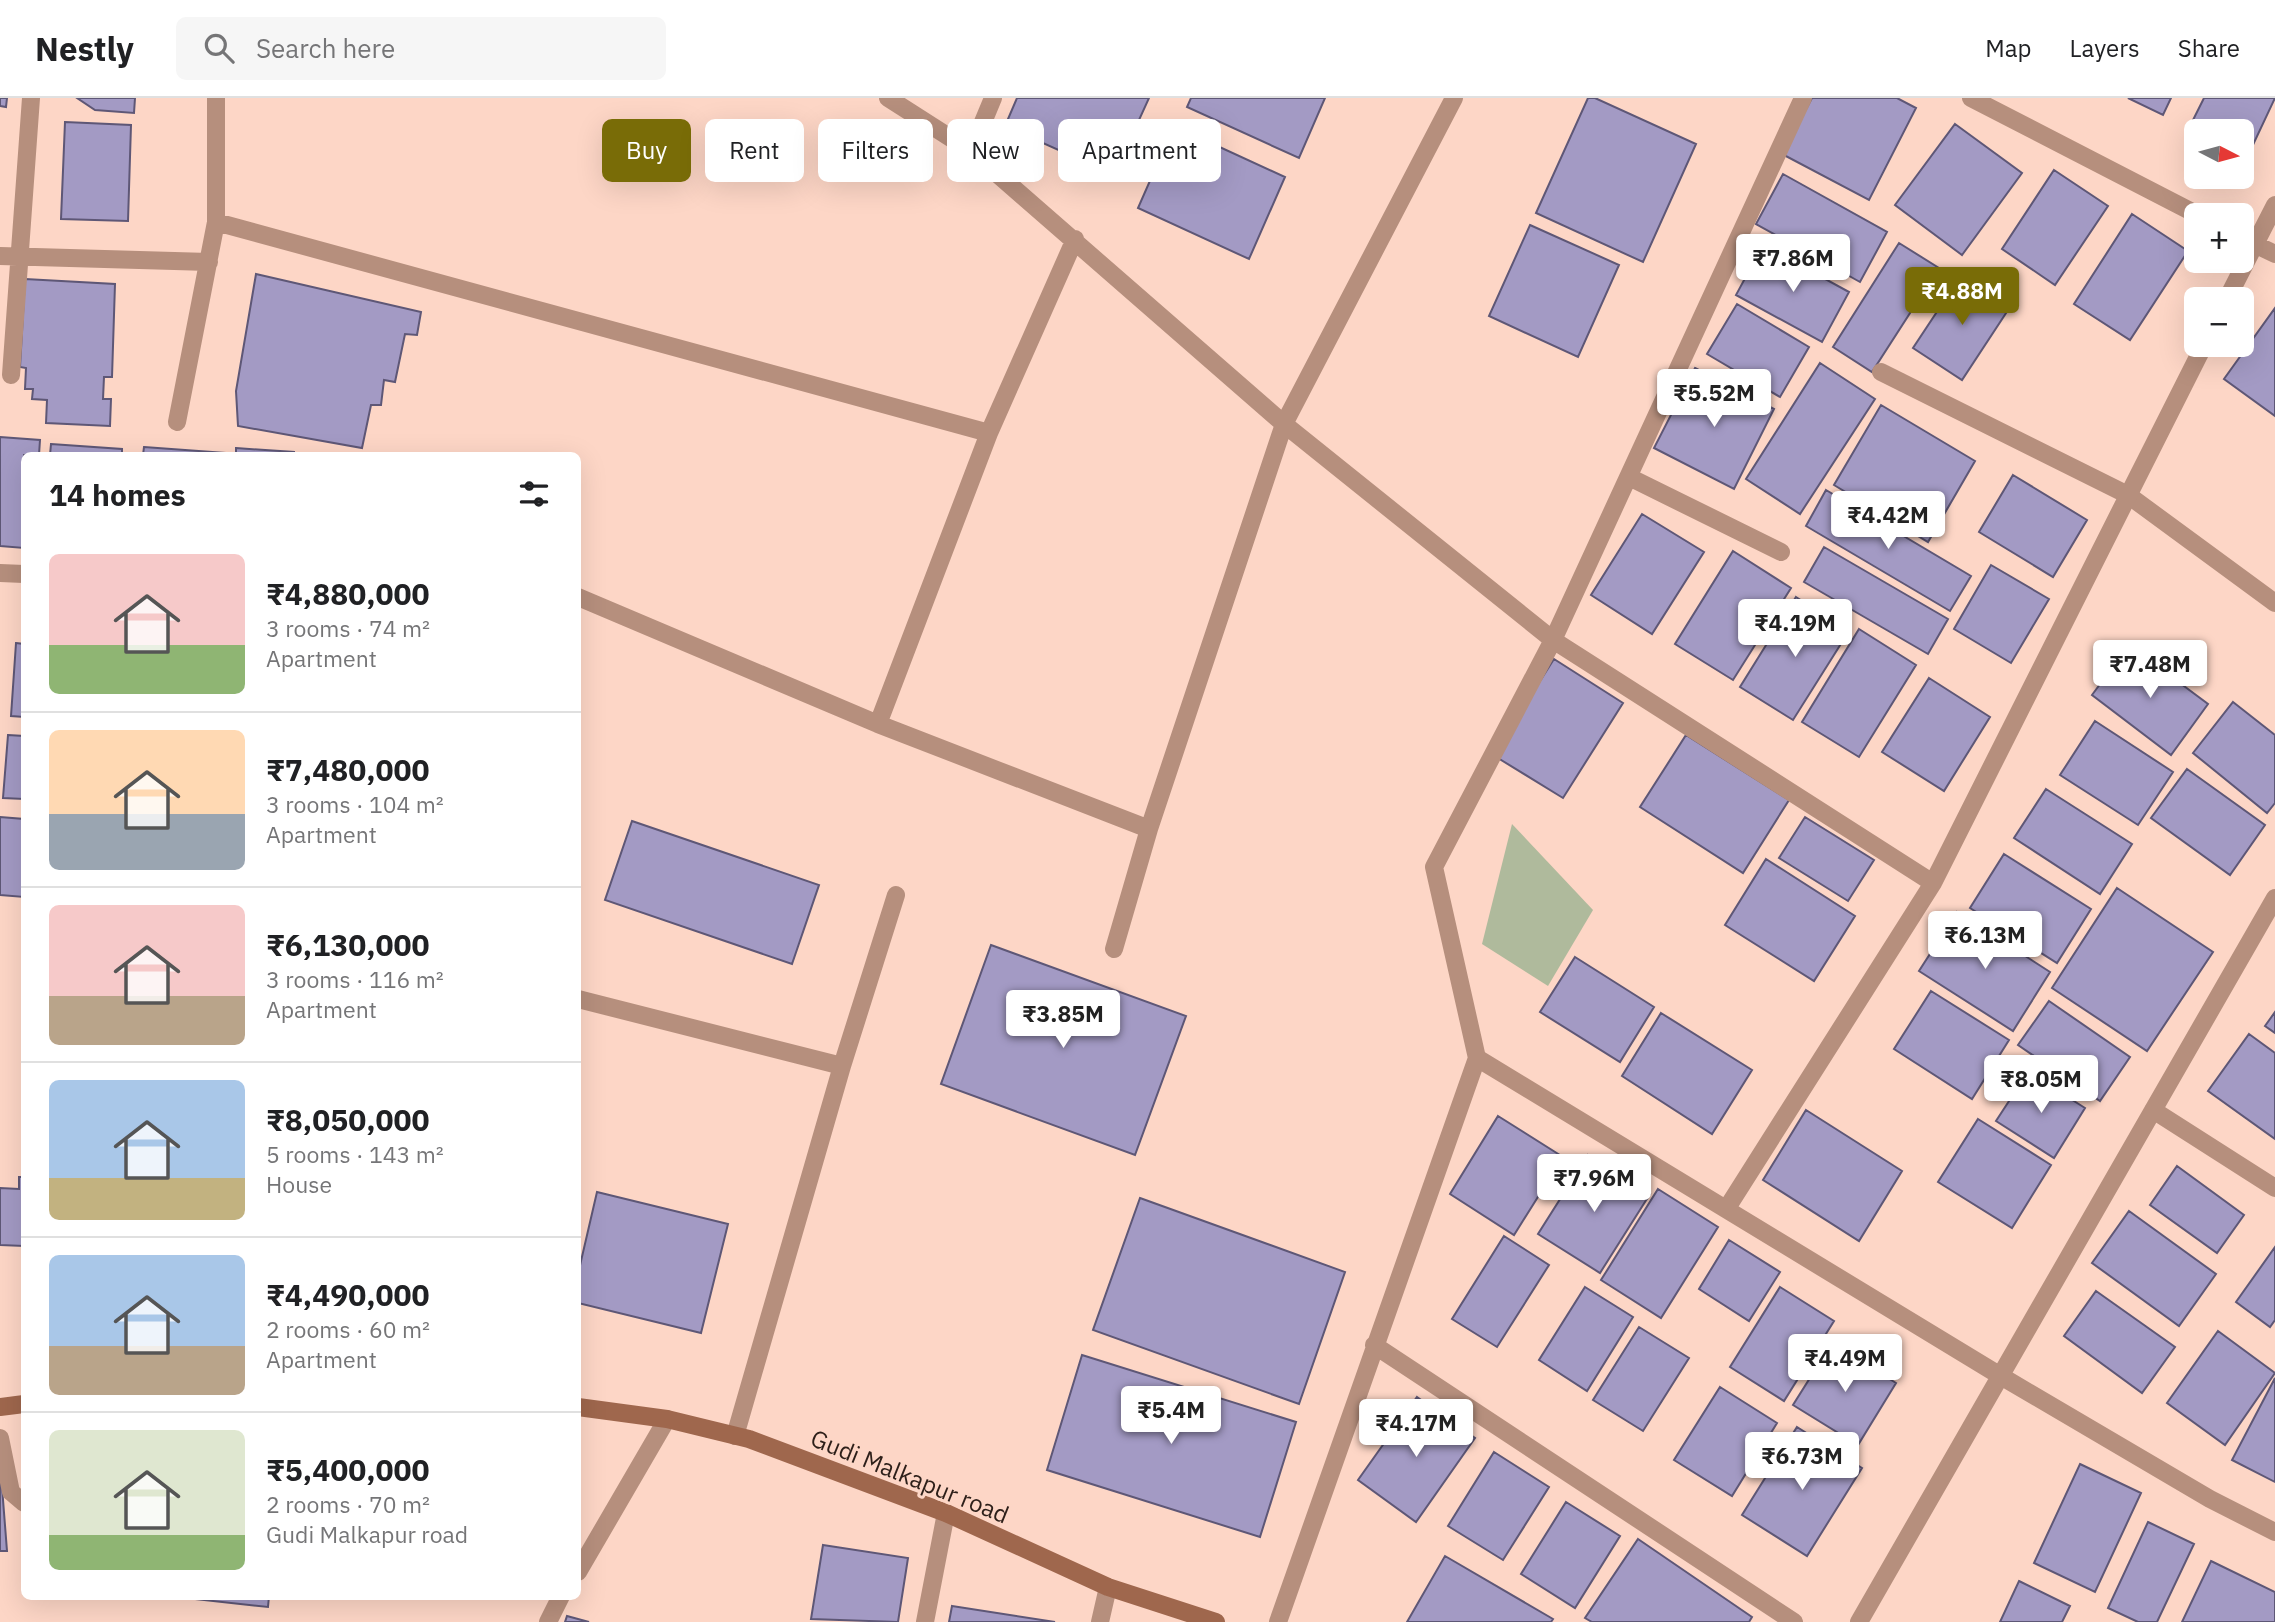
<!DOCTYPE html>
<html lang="en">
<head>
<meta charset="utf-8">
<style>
	:root { --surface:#fff; --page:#f6f6f6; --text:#202124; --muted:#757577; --line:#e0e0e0; --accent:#796c07 }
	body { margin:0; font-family:"IBM Plex Sans",sans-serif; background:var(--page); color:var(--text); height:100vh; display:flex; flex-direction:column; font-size:26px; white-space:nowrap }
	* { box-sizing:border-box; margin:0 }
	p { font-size:23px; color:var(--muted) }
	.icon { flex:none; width:38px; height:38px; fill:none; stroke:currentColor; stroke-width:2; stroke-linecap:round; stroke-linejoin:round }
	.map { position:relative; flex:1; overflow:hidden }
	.drawer { position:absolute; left:21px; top:354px; width:560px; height:1148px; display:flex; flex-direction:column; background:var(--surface); border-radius:10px; box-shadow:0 7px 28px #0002 }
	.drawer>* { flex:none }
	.banner { position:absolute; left:602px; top:21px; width:665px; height:63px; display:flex; gap:14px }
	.needle { width:46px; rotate:96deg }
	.controls { position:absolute; left:2184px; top:21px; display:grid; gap:14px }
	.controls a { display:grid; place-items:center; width:70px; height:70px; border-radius:10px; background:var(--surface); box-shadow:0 7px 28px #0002; font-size:35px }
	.price { position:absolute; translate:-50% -60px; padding:0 16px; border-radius:7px; background:#fff; color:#222; font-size:23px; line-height:46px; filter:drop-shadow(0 2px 4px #0008) }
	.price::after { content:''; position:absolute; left:50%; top:42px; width:21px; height:16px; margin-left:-10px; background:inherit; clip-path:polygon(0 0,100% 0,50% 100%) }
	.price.on { background:var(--accent); color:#fff }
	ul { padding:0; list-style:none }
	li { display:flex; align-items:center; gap:21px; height:175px; padding:0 28px }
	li+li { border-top:2px solid var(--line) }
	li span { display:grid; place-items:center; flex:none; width:196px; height:140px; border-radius:10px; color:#555 }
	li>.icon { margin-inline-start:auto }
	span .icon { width:84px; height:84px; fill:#fffc; stroke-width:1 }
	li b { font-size:30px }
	h2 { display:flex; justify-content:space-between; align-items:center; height:84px; padding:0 28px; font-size:30px }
	.tag { padding:0 24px; border-radius:10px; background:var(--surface); box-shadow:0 7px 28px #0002; font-size:24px; line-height:63px }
	.tag.on { background:var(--accent); color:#fff }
	header { display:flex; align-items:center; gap:42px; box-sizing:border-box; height:98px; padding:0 35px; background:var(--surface); border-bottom:2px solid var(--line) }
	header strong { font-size:33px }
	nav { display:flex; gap:38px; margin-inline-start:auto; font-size:24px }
	.search { width:490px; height:63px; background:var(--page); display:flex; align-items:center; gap:18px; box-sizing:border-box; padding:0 24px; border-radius:10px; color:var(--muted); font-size:26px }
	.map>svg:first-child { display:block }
</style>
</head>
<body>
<header>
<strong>Nestly</strong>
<div class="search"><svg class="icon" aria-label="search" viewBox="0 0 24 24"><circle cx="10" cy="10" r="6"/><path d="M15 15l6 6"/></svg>Search here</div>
<nav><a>Map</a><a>Layers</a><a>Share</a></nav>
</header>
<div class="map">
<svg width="2275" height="1524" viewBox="0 0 2275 1524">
	<rect width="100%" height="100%" fill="#fdd6c6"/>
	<!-- green -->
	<path fill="#afba9c" d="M1512 726 1593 812 1548 888 1482 846Z"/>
	<!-- building -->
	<path fill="#a39ac4" stroke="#5e5776" stroke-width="2" d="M0 0H7L6 9 0 8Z
		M77 0H135L134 15 95 12Z
		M1017 0H1149L1114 77 1005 28Z
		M1191 0H1325L1299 60 1187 9Z
		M1588 0H1595L1696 46 1643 164 1536 115Z
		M1812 0H1897L1916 10 1869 102 1782 56Z
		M2128 0H2171L2163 17Z
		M2204 0H2275L2244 66 2242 33H2196V41L2186 36Z
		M65 24 131 27 128 123 61 121Z
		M1955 26 2022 75 1962 157 1895 107Z
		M1174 28 1285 79 1249 161 1138 110Z
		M2054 72 2108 108 2055 187 2002 151Z
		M1783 76 1887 134 1860 184 1756 126Z
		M2132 116 2188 153 2130 242 2074 206Z
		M1530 127 1619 167 1578 259 1489 218Z
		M1899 145 1939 170 1872 274 1833 249Z
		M1763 147 1849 194 1822 244 1736 197Z
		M256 176 421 214 417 237 405 236 395 284 384 282 381 307H371L362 350 238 328 236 293Z
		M1962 176 2010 209 1962 282 1913 250Z
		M25 181 115 186 112 279H104L103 301H111L110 328 46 325 47 302 32 301 33 291H25L26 270 20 269Z
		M1737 206 1809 249 1780 299 1707 256Z
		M2275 210V318L2224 281Z
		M1820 265 1875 301 1800 416 1746 381Z
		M1695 270 1774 311 1734 391 1654 350Z
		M1881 307 1975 363 1928 444 1834 387Z
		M0 339 40 342 39 357H24V450L0 448Z
		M51 346 122 351V357H50Z
		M144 349 226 355 143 357Z
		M236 350 294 354V357H236Z
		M2013 377 2087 422 2053 479 1979 434Z
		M1826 392 1971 478 1950 513 1806 428Z
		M1642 416 1704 454 1652 536 1591 497Z
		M1824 449 1948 521 1928 556 1804 484Z
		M1733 453 1791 490 1733 582 1675 546Z
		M1991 467 2049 501 2011 565 1954 531Z
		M1796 499 1849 533 1793 622 1740 589Z
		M1859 531 1916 567 1859 659 1802 624Z
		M16 545 24 546V619L11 618Z
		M2129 547 2208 606 2171 657 2092 597Z
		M1554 561 1623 605 1563 700 1493 657Z
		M1929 580 1990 619 1944 693 1882 654Z
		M2233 604 2275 637V705L2267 715 2193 655Z
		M2095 623 2173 674 2138 727 2060 677Z
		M8 637 24 638V701L3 700Z
		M1686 637 1789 702 1743 775 1640 709Z
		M2187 671 2265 727 2230 777 2151 720Z
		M2046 691 2132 746 2100 796 2014 740Z
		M0 719 24 721V799L0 797Z
		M1805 719 1874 762 1848 803 1779 760Z
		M632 723 819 787 792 866 605 802Z
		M2004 756 2091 811 2057 865 1970 810Z
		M1766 761 1855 818 1814 883 1725 827Z
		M2117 790 2213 854 2147 953 2052 890Z
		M1957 814 2050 874 2013 933 1919 873Z
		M991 847 1186 918 1135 1057 941 986Z
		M1575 859 1654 909 1620 964 1540 914Z
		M1931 893 2009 942 1972 1001 1894 951Z
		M2049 903 2130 959 2100 1003 2018 947Z
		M2275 914V935L2265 928Z
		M1661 915 1752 972 1712 1036 1622 978Z
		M2249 936 2275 955V1041L2208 993Z
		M2028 974 2085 1010 2054 1060 1996 1023Z
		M1806 1012 1902 1073 1859 1143 1763 1082Z
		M1498 1018 1563 1059 1514 1137 1450 1096Z
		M1978 1021 2051 1067 2012 1130 1938 1084Z
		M1588 1057 1650 1096 1600 1175 1538 1136Z
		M2177 1068 2244 1117 2217 1155 2150 1107Z
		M19 1079H24V1148L0 1147V1090L19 1091Z
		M1658 1091 1718 1129 1661 1220 1601 1182Z
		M597 1094 728 1126 701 1235 578 1205V1176Z
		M1140 1100 1345 1174 1299 1306 1093 1232Z
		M2129 1113 2216 1176 2179 1228 2092 1165Z
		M1504 1138 1549 1167 1497 1249 1452 1221Z
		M1729 1142 1780 1174 1749 1223 1699 1191Z
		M2275 1149V1222L2270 1229 2236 1204Z
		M1585 1189 1633 1219 1587 1293 1539 1262Z
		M1780 1189 1834 1223 1784 1303 1730 1269Z
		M2096 1193 2175 1249 2142 1295 2064 1238Z
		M1639 1229 1689 1260 1643 1333 1593 1302Z
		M2218 1233 2275 1275 2225 1347 2167 1305Z
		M1832 1245 1896 1285 1858 1347 1793 1307Z
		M1082 1257 1296 1324 1260 1439 1047 1372Z
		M2275 1280V1384L2232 1362Z
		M1720 1289 1777 1325 1732 1398 1674 1362Z
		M1417 1299 1475 1340 1416 1424 1358 1382Z
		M1797 1329 1862 1370 1807 1458 1742 1417Z
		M1494 1354 1549 1389 1503 1462 1448 1428Z
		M0 1363 7 1453H0Z
		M2080 1366 2141 1395 2095 1494 2034 1465Z
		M1566 1404 1620 1438 1575 1510 1521 1476Z
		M2148 1424 2194 1446 2157 1524H2138L2108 1510Z
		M1638 1441 1752 1519 1749 1524H1592L1585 1520Z
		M823 1447 908 1460 898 1524 811 1521Z
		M1445 1458 1553 1521 1551 1524H1407Z
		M2211 1463 2275 1494V1524H2182Z
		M2019 1483 2070 1508 2062 1524H2000Z
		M168 1498H269L268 1509Z
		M952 1508 1055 1524H949Z
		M567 1518 589 1524H565Z"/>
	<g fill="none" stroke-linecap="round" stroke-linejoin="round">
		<!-- lane -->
		<path stroke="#b68f7d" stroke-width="18" d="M2128 397 2275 505"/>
		<!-- street -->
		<path stroke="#b68f7d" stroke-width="18" d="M888 0 971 53 1284 326 1553 542 1933 785
			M1971 0 2198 117
			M971 53 993 0
			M216 124 989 335
			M2242 140 2275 156
			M0 158 209 164
			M2227 201 2275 107
			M1881 274 2128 397
			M11 277 31 0
			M177 324 216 124V0
			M1629 379 1781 454
			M0 475 24 476
			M578 499 878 626 1149 731
			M878 626 989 335 1075 141
			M1114 851 1149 731 1284 326 1454 0
			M578 901 842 968 735 1338
			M1477 960 1999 1277 2210 1401 2275 1434
			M842 968 896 797
			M2153 1012 2275 1090
			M1727 1110 1933 785 2204 247
			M1374 1247 1794 1524
			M0 1340 11 1394 24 1405
			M578 1474 667 1321
			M548 1524 561 1498
			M925 1524 946 1415
			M1100 1524 1108 1489
			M1278 1524 1477 960 1434 769 1553 542 1803 0
			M1859 1524 2275 800"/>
		<!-- secondary -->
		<path stroke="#9f674d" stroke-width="18" d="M0 1309 24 1306
			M578 1309 667 1321 749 1341 946 1415 1108 1489 1216 1524"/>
	</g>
	<g text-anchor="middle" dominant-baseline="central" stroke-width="6" stroke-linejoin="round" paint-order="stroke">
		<!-- street labels -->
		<g font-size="24" fill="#2d1f19" stroke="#fdd6c6">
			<text transform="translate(910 1378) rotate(22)">Gudi Malkapur road</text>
		</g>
	</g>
</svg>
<div class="controls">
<a><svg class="needle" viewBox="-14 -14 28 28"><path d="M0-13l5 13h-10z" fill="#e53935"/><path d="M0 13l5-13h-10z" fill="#757577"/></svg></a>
<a>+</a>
<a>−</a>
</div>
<b class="price" style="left:1793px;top:196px">₹7.86M</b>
<b class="price on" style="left:1962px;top:229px">₹4.88M</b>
<b class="price" style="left:1714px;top:331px">₹5.52M</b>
<b class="price" style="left:1888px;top:453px">₹4.42M</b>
<b class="price" style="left:1795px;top:561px">₹4.19M</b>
<b class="price" style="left:2150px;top:602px">₹7.48M</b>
<b class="price" style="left:1985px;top:873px">₹6.13M</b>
<b class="price" style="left:1063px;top:952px">₹3.85M</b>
<b class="price" style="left:2041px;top:1017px">₹8.05M</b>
<b class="price" style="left:1594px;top:1116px">₹7.96M</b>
<b class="price" style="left:1845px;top:1296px">₹4.49M</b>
<b class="price" style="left:1171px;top:1348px">₹5.4M</b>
<b class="price" style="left:1416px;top:1361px">₹4.17M</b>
<b class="price" style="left:1802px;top:1394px">₹6.73M</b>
<div class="banner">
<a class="tag on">Buy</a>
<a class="tag">Rent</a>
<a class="tag">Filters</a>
<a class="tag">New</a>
<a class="tag">Apartment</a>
</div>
<section class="drawer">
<h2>14 homes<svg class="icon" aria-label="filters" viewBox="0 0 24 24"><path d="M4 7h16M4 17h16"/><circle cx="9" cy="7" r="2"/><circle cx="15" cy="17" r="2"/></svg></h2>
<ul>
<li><span style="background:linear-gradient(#f6c9c9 65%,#8fb573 0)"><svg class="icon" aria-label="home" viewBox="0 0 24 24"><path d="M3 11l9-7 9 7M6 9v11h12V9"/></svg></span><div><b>₹4,880,000</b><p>3 rooms · 74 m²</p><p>Apartment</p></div></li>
<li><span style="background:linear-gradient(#ffd9b3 60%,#9aa5b1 0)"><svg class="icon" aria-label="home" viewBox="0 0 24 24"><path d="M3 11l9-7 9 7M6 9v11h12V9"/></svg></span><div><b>₹7,480,000</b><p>3 rooms · 104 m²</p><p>Apartment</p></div></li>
<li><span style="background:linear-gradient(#f6c9c9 65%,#b9a48a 0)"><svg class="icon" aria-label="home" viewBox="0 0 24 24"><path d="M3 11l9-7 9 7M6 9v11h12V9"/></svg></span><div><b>₹6,130,000</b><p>3 rooms · 116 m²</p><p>Apartment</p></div></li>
<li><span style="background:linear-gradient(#a9c7e8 70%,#c2b280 0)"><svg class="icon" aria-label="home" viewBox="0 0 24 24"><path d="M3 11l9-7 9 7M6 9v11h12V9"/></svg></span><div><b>₹8,050,000</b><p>5 rooms · 143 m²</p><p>House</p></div></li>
<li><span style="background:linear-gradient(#a9c7e8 65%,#b9a48a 0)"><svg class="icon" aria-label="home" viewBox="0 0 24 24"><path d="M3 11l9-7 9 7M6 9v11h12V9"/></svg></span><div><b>₹4,490,000</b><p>2 rooms · 60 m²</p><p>Apartment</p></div></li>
<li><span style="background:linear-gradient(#dfe7d0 75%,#8fb573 0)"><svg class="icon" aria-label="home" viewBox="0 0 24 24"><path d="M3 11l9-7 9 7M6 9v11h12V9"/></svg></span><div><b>₹5,400,000</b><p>2 rooms · 70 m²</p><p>Gudi Malkapur road</p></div></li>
</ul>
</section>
</div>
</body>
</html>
